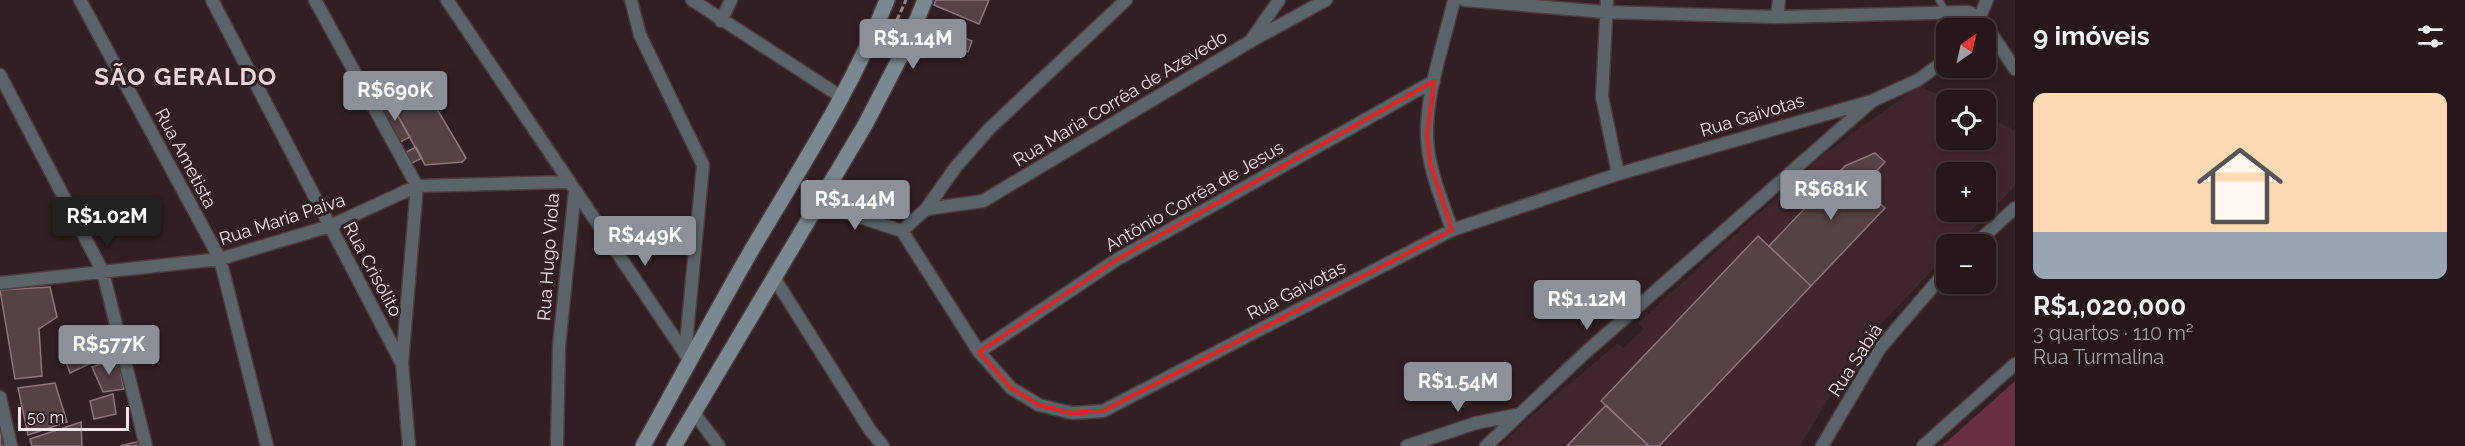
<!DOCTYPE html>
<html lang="pt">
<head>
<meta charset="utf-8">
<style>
	:root { --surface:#26171a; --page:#2e2023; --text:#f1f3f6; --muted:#a49fa2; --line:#423639; --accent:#8c9099 }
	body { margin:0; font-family:Raleway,sans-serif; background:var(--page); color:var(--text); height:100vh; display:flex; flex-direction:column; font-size:22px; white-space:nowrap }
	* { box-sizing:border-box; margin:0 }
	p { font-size:20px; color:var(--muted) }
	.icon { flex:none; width:33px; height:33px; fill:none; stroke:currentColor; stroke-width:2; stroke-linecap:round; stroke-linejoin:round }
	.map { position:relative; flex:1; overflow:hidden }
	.panel { display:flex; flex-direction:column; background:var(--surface); width:450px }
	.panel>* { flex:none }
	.needle { width:39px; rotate:34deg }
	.fabs { position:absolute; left:1936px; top:18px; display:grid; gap:12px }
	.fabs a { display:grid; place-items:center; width:60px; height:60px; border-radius:12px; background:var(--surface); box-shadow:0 3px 9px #0003,0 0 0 2px var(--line); font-size:30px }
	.scale { position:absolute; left:18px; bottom:15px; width:111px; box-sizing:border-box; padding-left:6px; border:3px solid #f1e4e6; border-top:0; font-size:16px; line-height:21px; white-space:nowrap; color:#f1e4e6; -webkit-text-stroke:4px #321f23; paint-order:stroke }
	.price { position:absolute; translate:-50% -51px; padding:0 14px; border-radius:6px; background:var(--accent); color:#fff; font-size:20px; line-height:39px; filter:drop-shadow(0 2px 3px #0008) }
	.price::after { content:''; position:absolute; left:50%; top:36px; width:18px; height:14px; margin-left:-9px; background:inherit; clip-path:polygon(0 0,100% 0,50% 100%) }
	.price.current { background:#222; color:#fff }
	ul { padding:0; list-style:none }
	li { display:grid; align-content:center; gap:12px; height:318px; padding:0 18px }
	li span { display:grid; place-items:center; height:186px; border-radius:12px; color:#555 }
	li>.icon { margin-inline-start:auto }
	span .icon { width:108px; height:108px; fill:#fffc; stroke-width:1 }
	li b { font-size:26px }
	h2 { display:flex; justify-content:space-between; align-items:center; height:72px; padding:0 18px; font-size:26px }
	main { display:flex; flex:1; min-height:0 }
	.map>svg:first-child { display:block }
</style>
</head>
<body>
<main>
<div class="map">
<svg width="2015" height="446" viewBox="0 0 2015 446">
	<rect width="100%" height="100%" fill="#321f23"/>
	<!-- built -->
	<path fill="#40272d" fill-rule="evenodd" d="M1919 86 1951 100H1947V140H1986V117L2015 130V186L1958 244H1947V255L1880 325 1843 374 1800 446H1501L1529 418 1618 343 1623 348 1644 329 1638 323 1824 154ZM1947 172H1986V212H1947Z"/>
	<!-- green -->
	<path fill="#683040" d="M2015 381V446H1942Z"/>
	<!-- building -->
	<path fill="#564145" stroke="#8f777c" stroke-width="1.5" d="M936 0H989L979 24 934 5Z
		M931 24 972 41 968 52 927 35Z
		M415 72 466 158 462 162 425 165 384 91Z
		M390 102 410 137 400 142 380 108Z
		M416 147 422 158 412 163 406 152Z
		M1875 153 1885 162 1862 186 1885 208 1811 286 1769 246 1845 166Z
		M1758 236 1811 286 1659 446H1649L1601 401Z
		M50 287 57 317 39 329 42 376 15 379 0 290Z
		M113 340 115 352 70 373 63 353Z
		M118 358 124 389 103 392 92 367Z
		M55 383 67 422 28 435 18 388Z
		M113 394 116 414 94 419 90 401Z
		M1606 405 1649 446H1567Z
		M81 422 82 446H32L30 439Z
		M3 430 8 446H0V431Z
		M140 441 139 446H120Z"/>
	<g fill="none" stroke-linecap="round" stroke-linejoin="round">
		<!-- service casing -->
		<g stroke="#4d3b3e" stroke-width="9">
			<path id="service" d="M1939 0 1945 10"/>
		</g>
		<!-- minor casing -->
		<g stroke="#4d3b3e" stroke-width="15">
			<path id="minor" d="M80 0 220 259 267 446
				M212 0 401 362
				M315 0 417 186 402 363 409 446
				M447 0 575 190 559 346 557 446
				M631 0 640 35 703 165 685 354
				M692 0 843 98
				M1464 0 1605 12 1777 17 1968 12 1981 18 2015 69
				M1607 0 1602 97 1618 174
				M1777 17 1779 0
				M721 21 731 0
				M1975 28 1987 0
				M1252 39 1279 0
				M0 75 103 272 146 446
				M575 190 686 355
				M817 203 902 231 979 352 1011 388 1039 405 1072 413 1103 411 1452 230 1618 174 1872 101
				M926 209 983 201 1251 41 1326 0
				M1452 230C1442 200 1428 169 1427 136 1426 91 1444 44 1454 0
				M902 231 926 209 955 168 989 129 1126 0
				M1975 244 2015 208
				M773 276 870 430 883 446
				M0 283 220 259 330 226 417 186 569 182
				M979 352 1116 260 1434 81
				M0 397 11 446
				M694 413 719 446
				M1407 446 1476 423 1516 415
				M1486 446 1585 353 1872 101 1918 80 1947 59
				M1822 446 1880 348 1947 270
				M1923 446 2015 364"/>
		</g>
		<!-- secondary casing -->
		<g stroke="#4d3b3e" stroke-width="18">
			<path id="secondary" d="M643 446C679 381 714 315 751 251 800 168 852 90 887 0
				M674 446 865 125 906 46 925 0"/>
		</g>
		<!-- path -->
		<path stroke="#968689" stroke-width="3" stroke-dasharray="6 3" stroke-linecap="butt" d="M882 53 906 0"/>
		<!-- service -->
		<use href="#service" stroke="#5b6569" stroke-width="6"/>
		<!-- minor -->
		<use href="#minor" stroke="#5b6569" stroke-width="12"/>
		<!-- secondary -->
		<use href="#secondary" stroke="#79898f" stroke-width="15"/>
	</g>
	<!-- marked area -->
	<path fill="none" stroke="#d62828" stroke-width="4.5" stroke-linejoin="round" d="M1434 81 1427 135 1430 163 1452 230 1103 411 1072 413 1039 405 1011 388 979 352 1116 260Z"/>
	<g text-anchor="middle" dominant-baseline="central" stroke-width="6" stroke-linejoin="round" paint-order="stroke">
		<!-- street labels -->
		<g font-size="18" fill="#f1e4e6" stroke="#321f23">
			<text transform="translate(1120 98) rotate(-31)">Rua Maria Corrêa de Azevedo</text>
			<text transform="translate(1752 115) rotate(-17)">Rua Gaivotas</text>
			<text transform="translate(186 158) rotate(62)">Rua Ametista</text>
			<text transform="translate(1194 196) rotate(-30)">Antônio Corrêa de Jesus</text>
			<text transform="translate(282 219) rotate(-18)">Rua Maria Paiva</text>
			<text transform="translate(548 257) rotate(-86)">Rua Hugo Viola</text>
			<text transform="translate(373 269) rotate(62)">Rua Crisólito</text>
			<text transform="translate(1296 290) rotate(-27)">Rua Gaivotas</text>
			<text transform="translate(1855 360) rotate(-57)">Rua Sabiá</text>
		</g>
		<!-- district labels -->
		<g font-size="24" font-weight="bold" letter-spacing="1.5" fill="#efd5da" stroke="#321f23">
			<text x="186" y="76">SÃO GERALDO</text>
		</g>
	</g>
</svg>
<div class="fabs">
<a><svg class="needle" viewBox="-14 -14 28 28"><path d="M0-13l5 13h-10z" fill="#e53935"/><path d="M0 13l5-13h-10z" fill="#a49fa2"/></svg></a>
<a><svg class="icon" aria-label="locate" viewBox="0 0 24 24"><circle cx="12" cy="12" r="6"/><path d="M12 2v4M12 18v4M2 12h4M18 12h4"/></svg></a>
<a>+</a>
<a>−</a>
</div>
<div class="scale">50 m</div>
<b class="price" style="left:913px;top:70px">R$1.14M</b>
<b class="price" style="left:395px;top:122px">R$690K</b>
<b class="price" style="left:1831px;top:221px">R$681K</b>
<b class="price" style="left:855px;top:231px">R$1.44M</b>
<b class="price current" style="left:107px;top:248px">R$1.02M</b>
<b class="price" style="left:645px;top:267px">R$449K</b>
<b class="price" style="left:1587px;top:331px">R$1.12M</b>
<b class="price" style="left:109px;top:376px">R$577K</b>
<b class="price" style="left:1458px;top:413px">R$1.54M</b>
</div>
<section class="panel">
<h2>9 imóveis<svg class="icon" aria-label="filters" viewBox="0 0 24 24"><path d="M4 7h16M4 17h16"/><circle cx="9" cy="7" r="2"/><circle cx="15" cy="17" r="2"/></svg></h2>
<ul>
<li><span style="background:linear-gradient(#ffd9b3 75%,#9aa5b1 0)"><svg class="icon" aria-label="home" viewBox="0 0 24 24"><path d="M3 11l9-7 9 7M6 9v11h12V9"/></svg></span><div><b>R$1,020,000</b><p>3 quartos · 110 m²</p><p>Rua Turmalina</p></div></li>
</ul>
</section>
</main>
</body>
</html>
